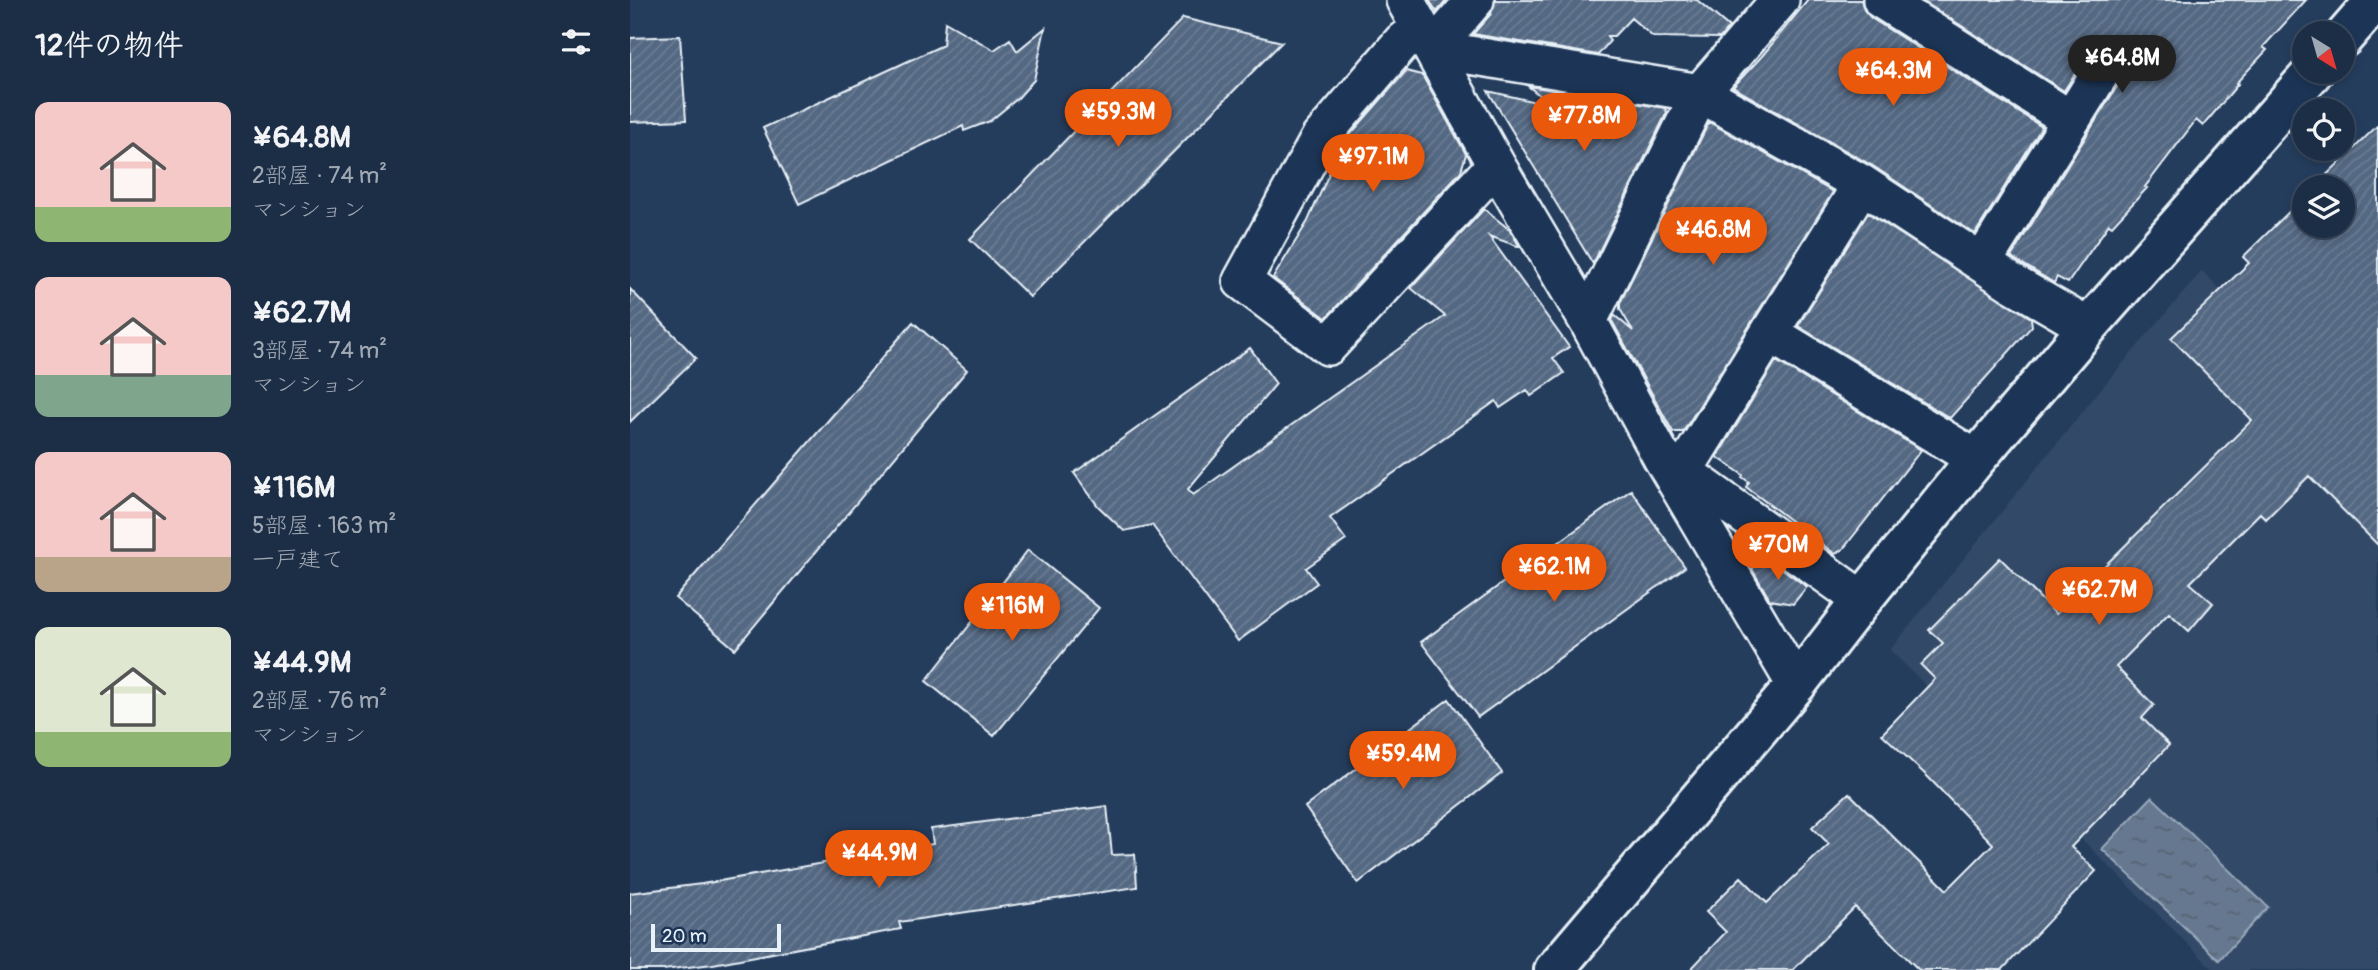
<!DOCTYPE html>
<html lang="ja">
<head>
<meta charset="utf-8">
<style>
	:root { --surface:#1c2e46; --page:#293a51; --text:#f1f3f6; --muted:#a0a8b3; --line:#3a4a5f; --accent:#ea580c }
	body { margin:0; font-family:Pangolin,"Klee One",sans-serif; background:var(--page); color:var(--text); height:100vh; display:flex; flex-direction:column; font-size:26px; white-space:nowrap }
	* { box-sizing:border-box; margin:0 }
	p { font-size:23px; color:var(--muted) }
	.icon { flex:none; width:38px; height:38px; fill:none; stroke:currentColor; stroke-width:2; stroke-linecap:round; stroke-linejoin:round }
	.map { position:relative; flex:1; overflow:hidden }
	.drawer { display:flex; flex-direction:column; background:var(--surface); width:630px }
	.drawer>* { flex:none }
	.needle { width:46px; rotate:143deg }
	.buttons { position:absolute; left:1662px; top:21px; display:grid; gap:14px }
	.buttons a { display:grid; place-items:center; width:63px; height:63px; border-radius:50%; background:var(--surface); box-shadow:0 4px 10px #0003,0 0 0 2px var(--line); font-size:35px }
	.scale { position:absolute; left:21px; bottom:18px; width:130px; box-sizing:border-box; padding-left:7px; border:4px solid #e8f1f8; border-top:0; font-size:19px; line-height:24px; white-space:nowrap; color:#e8f1f8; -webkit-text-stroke:5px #1d3557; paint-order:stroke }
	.price { position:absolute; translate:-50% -60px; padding:0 16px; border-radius:24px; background:var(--accent); color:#fff; font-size:23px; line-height:46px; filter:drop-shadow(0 2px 4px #0008) }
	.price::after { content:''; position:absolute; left:50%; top:42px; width:21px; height:16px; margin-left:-10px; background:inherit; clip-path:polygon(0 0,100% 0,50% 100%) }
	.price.active { background:#222; color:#fff }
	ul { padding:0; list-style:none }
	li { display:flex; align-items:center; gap:21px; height:175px; padding:0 35px }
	li span { display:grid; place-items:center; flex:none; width:196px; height:140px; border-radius:14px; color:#555 }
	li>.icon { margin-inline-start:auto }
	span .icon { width:84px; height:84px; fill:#fffc; stroke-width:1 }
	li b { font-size:30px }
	h2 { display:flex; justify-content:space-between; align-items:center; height:84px; padding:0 35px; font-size:30px }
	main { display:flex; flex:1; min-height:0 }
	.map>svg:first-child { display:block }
</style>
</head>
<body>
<main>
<section class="drawer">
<h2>12件の物件<svg class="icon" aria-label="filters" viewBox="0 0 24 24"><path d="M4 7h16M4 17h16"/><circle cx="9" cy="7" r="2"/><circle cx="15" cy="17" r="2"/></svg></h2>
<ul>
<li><span style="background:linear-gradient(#f6c9c9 75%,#8fb573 0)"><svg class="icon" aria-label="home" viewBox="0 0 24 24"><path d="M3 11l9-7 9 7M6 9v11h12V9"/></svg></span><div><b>¥64.8M</b><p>2部屋 · 74 m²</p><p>マンション</p></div></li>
<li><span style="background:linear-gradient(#f6c9c9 70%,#7fa58c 0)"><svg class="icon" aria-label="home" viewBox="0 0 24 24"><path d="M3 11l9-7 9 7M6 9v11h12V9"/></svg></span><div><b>¥62.7M</b><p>3部屋 · 74 m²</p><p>マンション</p></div></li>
<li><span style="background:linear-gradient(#f6c9c9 75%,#b9a48a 0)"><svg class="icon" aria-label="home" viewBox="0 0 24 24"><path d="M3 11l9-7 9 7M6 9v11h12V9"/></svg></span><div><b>¥116M</b><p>5部屋 · 163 m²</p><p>一戸建て</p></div></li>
<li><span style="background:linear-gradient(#dfe7d0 75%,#8fb573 0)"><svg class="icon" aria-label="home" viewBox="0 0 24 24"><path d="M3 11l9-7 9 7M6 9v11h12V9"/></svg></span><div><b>¥44.9M</b><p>2部屋 · 76 m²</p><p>マンション</p></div></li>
</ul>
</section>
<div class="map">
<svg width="1748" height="970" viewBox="0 0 1748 970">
	<defs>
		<pattern id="water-ripples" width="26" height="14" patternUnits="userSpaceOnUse" patternTransform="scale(1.75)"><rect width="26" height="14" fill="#657890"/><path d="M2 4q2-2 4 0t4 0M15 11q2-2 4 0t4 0" fill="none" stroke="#576270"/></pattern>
		<pattern id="building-hatch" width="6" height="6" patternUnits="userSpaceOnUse" patternTransform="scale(1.75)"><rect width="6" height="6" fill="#536782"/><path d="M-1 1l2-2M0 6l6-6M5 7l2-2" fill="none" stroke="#6c7d94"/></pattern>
	</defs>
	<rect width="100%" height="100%" fill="#253d5d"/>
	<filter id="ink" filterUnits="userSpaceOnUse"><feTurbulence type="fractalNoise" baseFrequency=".0143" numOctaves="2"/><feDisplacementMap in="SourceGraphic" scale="14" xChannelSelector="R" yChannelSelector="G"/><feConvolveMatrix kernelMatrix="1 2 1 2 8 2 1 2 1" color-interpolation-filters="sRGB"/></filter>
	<g filter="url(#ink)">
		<!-- built -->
		<path fill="#334a68" d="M1572 271 1748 447V970H1584L1260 650 1470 390Z"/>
		<!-- water -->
		<path fill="url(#water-ripples)" stroke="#99a8ba" stroke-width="2" d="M1522 797 1638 907 1589 960 1472 849Z"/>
		<!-- building -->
		<path fill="url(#building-hatch)" stroke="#e8f1f8" stroke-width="2" d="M799 0H817L807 12Z
			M865 0H1067L1099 27 1090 38 1023 37 1001 18 984 36H977L980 41 968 55 843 34 861 14Z
			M1178 0H1231L1234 10 1241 18 1412 127 1345 234 1243 166 1103 87 1132 56Z
			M1291 0H1676L1633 47 1637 50 1606 83 1608 84 1573 126 1566 120 1515 187 1517 188 1482 226 1479 224 1438 283 1427 277 1424 283 1381 257 1494 75 1497 65 1495 55 1486 46 1476 43 1466 46 1458 53 1434 91Z
			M553 18 652 42 400 297 340 239Z
			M315 22 364 50 380 39 387 51 415 28 404 80 388 98 360 121 334 131 333 126 169 204 133 128 313 45Z
			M50 36 56 120 0 122V38Z
			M776 71 792 75 836 154 831 171 696 318 643 278 678 221 712 144Z
			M898 86 1035 108 1037 112 963 264 858 91 923 106Z
			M1079 122 1203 192 1053 432H1043L982 321 984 315 1003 331 990 309V303Z
			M1748 125V545L1679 476 1636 519 1630 513 1560 583 1583 603 1559 631 1539 613 1486 667 1524 705 1512 718 1539 745 1441 847 1466 871 1372 970H1289L1225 907 1163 970H1060L1096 932 1076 912 1111 877 1137 903 1199 844 1182 827 1219 793 1317 890 1363 844 1298 777 1252 734 1305 679 1291 665 1313 643 1299 630 1370 558 1426 614 1622 420 1541 338 1619 263 1613 257 1675 196V226H1713V187H1684Z
			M854 209 880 230 890 247 859 236 939 347 923 358 934 373 901 396 897 390 870 408 866 401 700 518 716 540 676 568 687 583 608 641 522 525 494 531 468 506 444 473 620 348 646 384 558 489 563 495 815 316 781 288Z
			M1238 213 1401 318 1402 326 1320 418 1168 326Z
			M0 289 66 358 0 422Z
			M283 322 337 370 105 649 45 598Z
			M1146 361 1291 450 1213 549 1205 554 1116 487 1119 482 1112 477 1113 475 1087 457Z
			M1001 490 1055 567 848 717 791 642Z
			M398 550 469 608 364 736 296 681Z
			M1134 555 1177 587 1163 604 1140 600 1122 569Z
			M819 699 872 773 728 883 675 807Z
			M477 806 482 855 505 854 507 887 269 922 271 929 83 964 33 970H0V893L72 884 303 844 301 829Z"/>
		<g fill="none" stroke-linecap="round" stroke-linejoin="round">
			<!-- street casing -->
			<g stroke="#e8f1f8" stroke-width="42">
				<path id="street" d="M775 0 866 165 958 321 1031 456 1166 685
					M1252 0 1441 120
					M773 41 690 138 612 281 698 346 866 165
					M803 49 1070 93 1150 0
					M803 49 845 0
					M1352 263 1476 64
					M958 321 1070 93 1232 184 1382 283 1458 327
					M1140 333 1346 459
					M1040 462 1232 600
					M1054 470 1232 184"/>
			</g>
			<!-- secondary casing -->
			<g stroke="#e8f1f8" stroke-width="44">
				<path id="secondary" d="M1713 38 1746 0
					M924 970 1166 685 1232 600 1346 459 1458 327 1683 72"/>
			</g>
			<!-- street -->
			<use href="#street" stroke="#1d3557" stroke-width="37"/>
			<!-- secondary -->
			<use href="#secondary" stroke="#1d3557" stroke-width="38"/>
		</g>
	</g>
</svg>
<div class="buttons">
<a><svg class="needle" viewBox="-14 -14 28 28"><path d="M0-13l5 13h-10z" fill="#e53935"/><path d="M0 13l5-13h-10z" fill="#a0a8b3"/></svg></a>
<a><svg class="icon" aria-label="locate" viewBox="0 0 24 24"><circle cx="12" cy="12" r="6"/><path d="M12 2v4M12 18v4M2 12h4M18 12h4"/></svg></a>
<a><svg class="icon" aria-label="layers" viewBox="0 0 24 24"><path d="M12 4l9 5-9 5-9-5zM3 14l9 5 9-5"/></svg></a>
</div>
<div class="scale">20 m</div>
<b class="price active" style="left:1492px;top:95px">¥64.8M</b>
<b class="price" style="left:1263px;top:108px">¥64.3M</b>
<b class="price" style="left:488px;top:149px">¥59.3M</b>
<b class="price" style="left:954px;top:153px">¥77.8M</b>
<b class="price" style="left:743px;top:194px">¥97.1M</b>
<b class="price" style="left:1083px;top:267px">¥46.8M</b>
<b class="price" style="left:1148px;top:582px">¥70M</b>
<b class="price" style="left:924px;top:604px">¥62.1M</b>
<b class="price" style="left:1469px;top:627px">¥62.7M</b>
<b class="price" style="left:382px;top:643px">¥116M</b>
<b class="price" style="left:773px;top:791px">¥59.4M</b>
<b class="price" style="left:249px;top:890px">¥44.9M</b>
</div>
</main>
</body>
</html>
